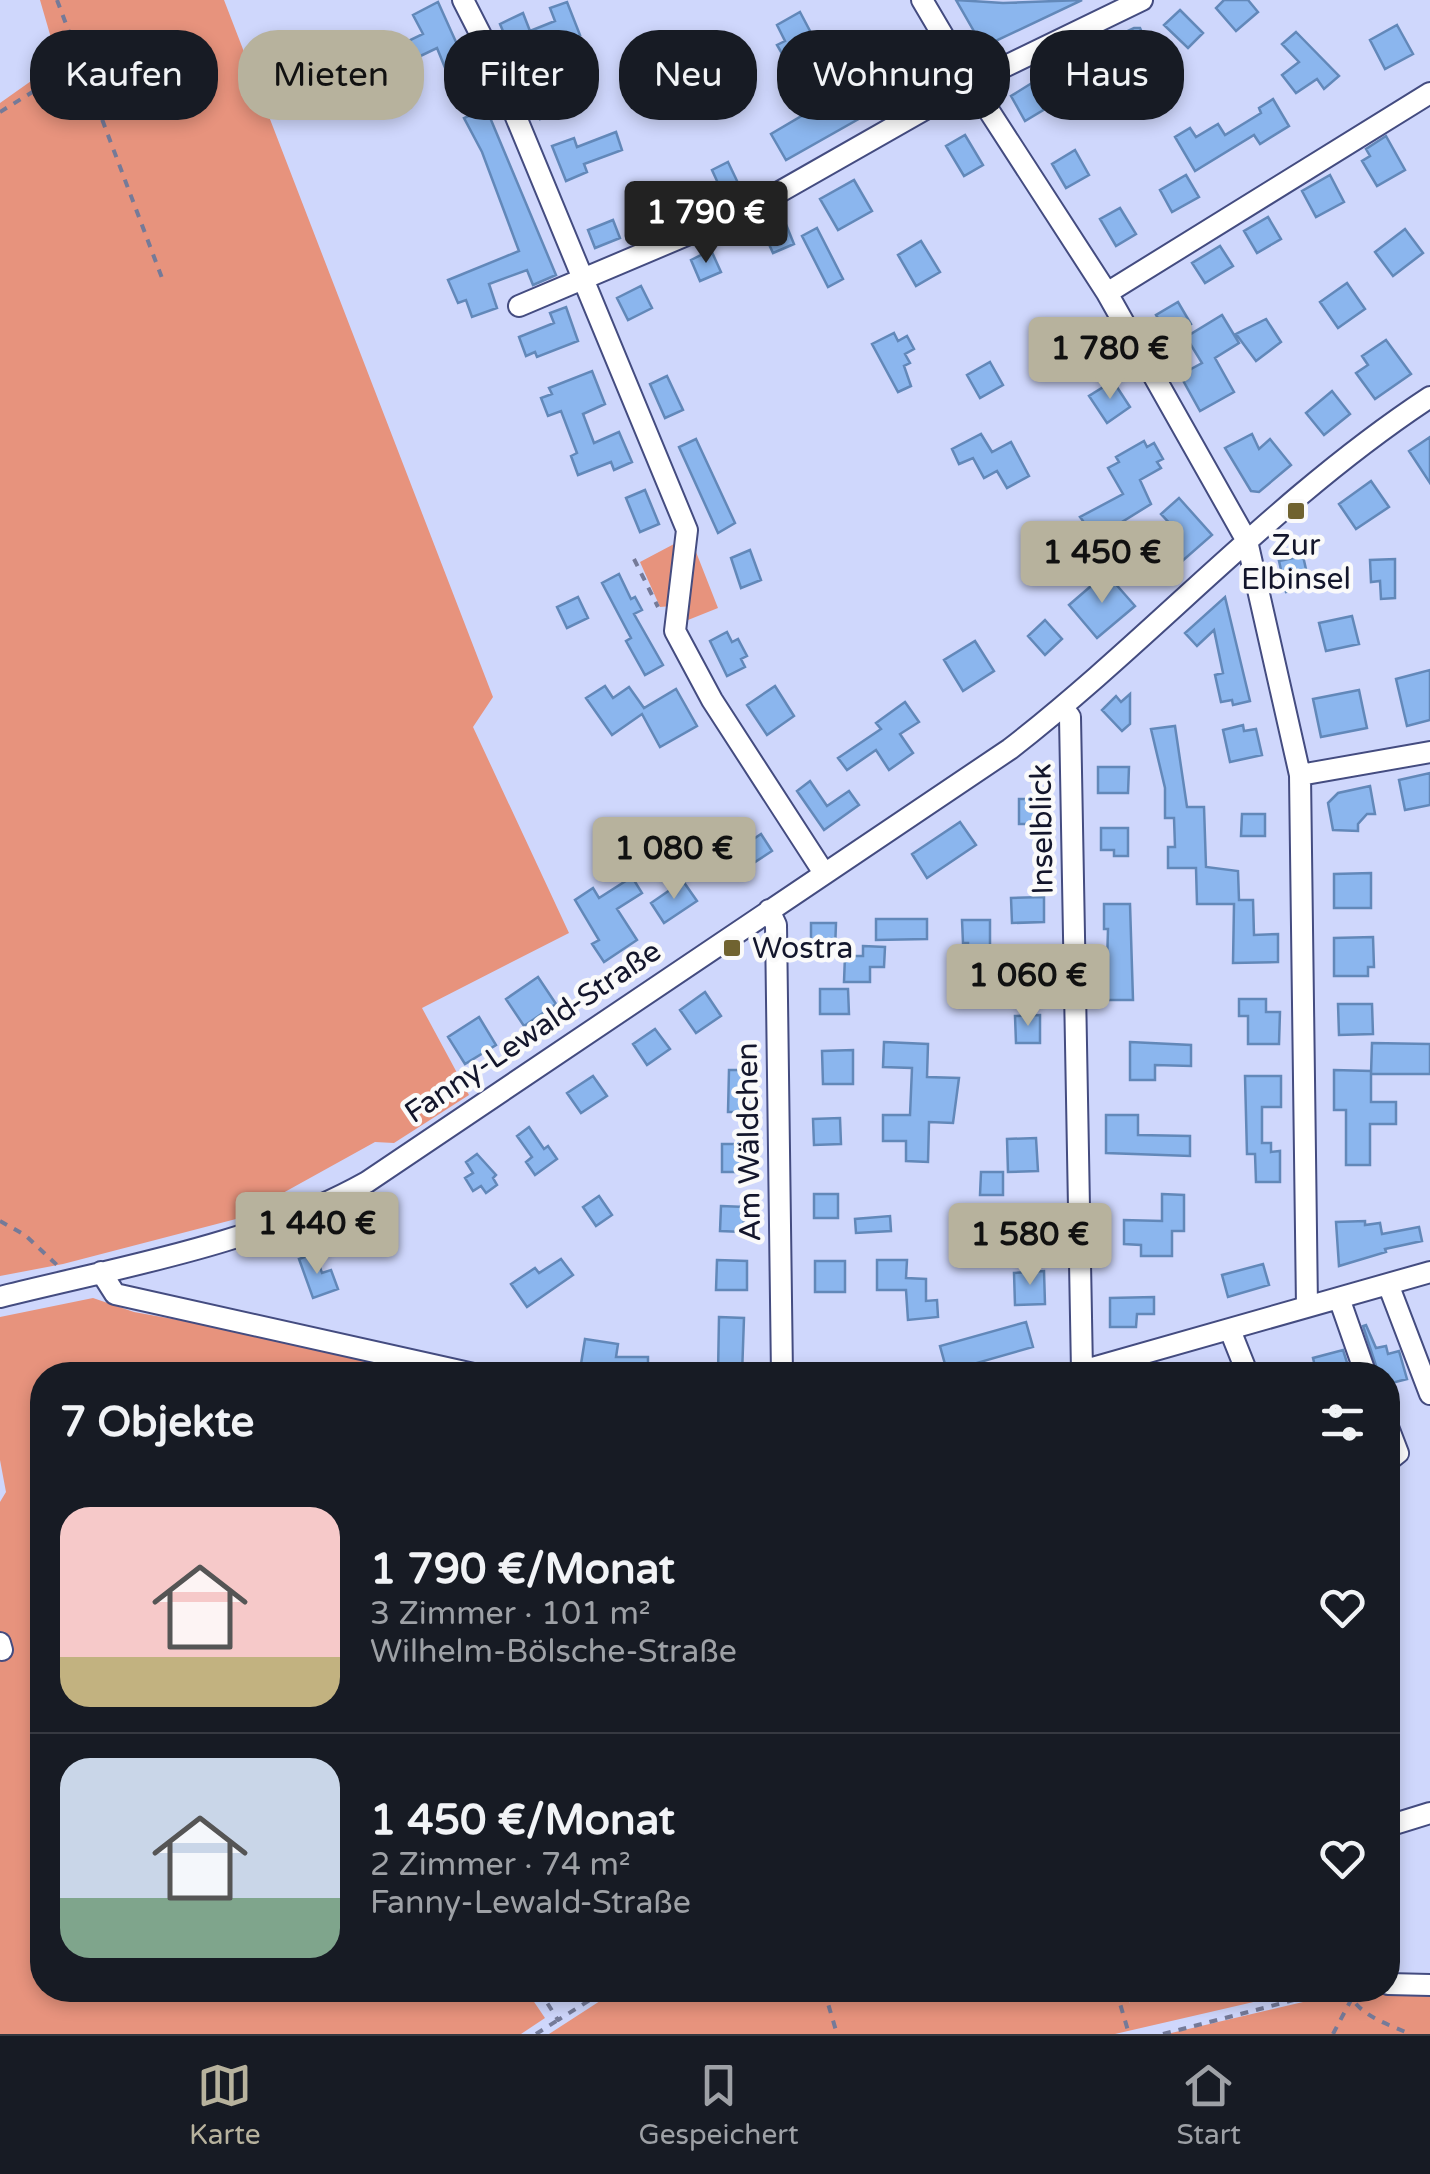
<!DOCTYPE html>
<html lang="de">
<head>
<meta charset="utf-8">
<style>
	:root { --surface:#171b24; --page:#242831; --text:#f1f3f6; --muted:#9ea1a6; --line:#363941; --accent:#b7b29d }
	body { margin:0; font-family:"Varela Round",sans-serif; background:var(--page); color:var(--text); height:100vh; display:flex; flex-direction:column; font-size:38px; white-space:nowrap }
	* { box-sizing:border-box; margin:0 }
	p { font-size:32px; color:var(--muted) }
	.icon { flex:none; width:55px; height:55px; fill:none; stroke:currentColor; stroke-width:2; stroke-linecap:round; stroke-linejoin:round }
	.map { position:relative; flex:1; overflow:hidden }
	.sheet { position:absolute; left:30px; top:1362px; width:1370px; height:640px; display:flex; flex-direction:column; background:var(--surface); border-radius:40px; box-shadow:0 5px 15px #0003 }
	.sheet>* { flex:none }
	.hud { position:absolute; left:30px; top:30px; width:1370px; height:90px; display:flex; gap:20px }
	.price { position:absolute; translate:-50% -85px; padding:0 22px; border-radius:10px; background:var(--accent); color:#111; font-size:32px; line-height:65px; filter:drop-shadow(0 2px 5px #0008) }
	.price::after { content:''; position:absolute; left:50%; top:60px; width:30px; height:22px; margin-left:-15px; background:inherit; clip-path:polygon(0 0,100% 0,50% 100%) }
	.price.active { background:#222; color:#fff }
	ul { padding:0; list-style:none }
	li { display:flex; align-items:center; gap:30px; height:250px; padding:0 30px }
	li+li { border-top:2px solid var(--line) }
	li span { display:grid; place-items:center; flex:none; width:280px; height:200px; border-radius:30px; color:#555 }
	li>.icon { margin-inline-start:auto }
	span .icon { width:120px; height:120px; fill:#fffc; stroke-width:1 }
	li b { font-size:42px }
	h2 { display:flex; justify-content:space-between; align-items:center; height:120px; padding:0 30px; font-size:42px }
	.tag { padding:0 35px; border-radius:40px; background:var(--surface); box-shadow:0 5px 15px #0003; font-size:35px; line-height:90px }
	.tag.active { background:var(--accent); color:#111 }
	.dock { display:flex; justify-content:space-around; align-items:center; height:140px; border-top:2px solid var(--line); background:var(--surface); font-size:28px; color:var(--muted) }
	.dock a { display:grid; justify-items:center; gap:5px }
	.dock .active { color:var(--accent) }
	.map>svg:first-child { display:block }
</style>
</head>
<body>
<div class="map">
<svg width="1430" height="2034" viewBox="0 0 1430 2034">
	<rect width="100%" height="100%" fill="#cfd7fc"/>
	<!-- green -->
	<path fill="#e7937d" d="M40 0H224L493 697 473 727 569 933 422 1008 469 1095 394 1143 375 1142 236 1219 63 1264 0 1276V103L58 62Z
		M674 544 679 546 672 606 660 607 640 562Z
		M696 552 718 608 683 622 691 554Z
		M93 1298 134 1312 312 1344 430 1375H226L108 1365 96 1375H42V1990H526L545 2018 521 2034H0V1502L6 1492 0 1460V1317Z
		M1430 1985V2034H1167L1354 1990Z
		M617 1990H1124L1130 2004 1126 1990H1306L1115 2034H549Z"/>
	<!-- building -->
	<path fill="#8bb6ee" stroke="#6288b9" stroke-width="2.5" d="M956 0 1003 3 1082 0 983 47Z
		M1224 0H1248L1258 12 1236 31 1216 8Z
		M438 2 474 82 454 90 437 48 385 73 377 56 423 34 413 15Z
		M567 2 580 35 537 53 561 110 540 119 500 24 523 13 530 31 555 21 550 8Z
		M1180 10 1203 33 1188 48 1164 25Z
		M800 12 819 48 788 64 777 45 785 41 777 25Z
		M1397 25 1413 54 1385 69 1370 40Z
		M1134 28H1140L1151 52 1129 62 1117 36Z
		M1296 32 1339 76 1324 89 1317 79 1296 93 1282 75 1299 62 1282 44Z
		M852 37 874 75 898 62 892 52 917 37 936 69 933 77 786 160 771 134 859 82 838 45Z
		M1040 78 1055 103 1025 121 1011 96Z
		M1273 99 1289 126 1260 144 1254 135 1195 171 1175 137 1190 128 1196 137 1218 124 1225 135 1261 113 1259 108Z
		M486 108 556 275 533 285 527 270 489 284 497 308 472 317 466 300 458 303 448 280 519 251 482 152 464 118Z
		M616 132 622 150 584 164 587 172 566 181 552 146 574 138 577 147Z
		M965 135 983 165 964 176 946 146Z
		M1386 136 1405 170 1377 186 1362 161 1370 156 1366 149Z
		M1075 150 1089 175 1066 188 1052 164Z
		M728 162 739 185 722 192 712 170Z
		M1186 175 1199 197 1172 212 1160 190Z
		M1330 175 1344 202 1316 217 1302 191Z
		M854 180 872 211 838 230 820 199Z
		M1120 208 1136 234 1116 246 1100 219Z
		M1268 217 1281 239 1257 253 1244 231Z
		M613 220 620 238 595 248 588 230Z
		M785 222 794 244 773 253 763 231Z
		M817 228 843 279 828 287 802 236Z
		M1405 229 1423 253 1393 276 1375 252Z
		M921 241 940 272 916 286 898 255Z
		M1220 246 1233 266 1205 283 1192 263Z
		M711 250 721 272 700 281 691 260Z
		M1347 283 1365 309 1338 328 1320 302Z
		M641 286 652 308 628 320 617 298Z
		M1178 302 1191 324 1169 337 1156 315Z
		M566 307 578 341 537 357 535 352 526 356 519 337 554 323 550 313Z
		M1222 315 1239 343 1215 358 1234 392 1200 411 1180 375 1202 363 1186 337Z
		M1266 319 1281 342 1256 361 1236 334Z
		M894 333 898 341 907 336 914 349 905 354 910 363 904 366 911 386 898 392 872 344Z
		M1386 340 1411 374 1375 399 1356 373 1368 365 1362 356Z
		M990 362 1003 385 980 398 967 375Z
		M592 371 605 404 583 414 594 443 619 432 632 462 614 470 611 462 578 475 571 456 577 453 561 411 548 416 541 398 552 394 549 388Z
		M667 376 683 410 665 418 650 384Z
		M1113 381 1130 407 1107 423 1089 396Z
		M1332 391 1350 414 1324 435 1306 413Z
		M981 434 992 452 1011 442 1029 476 1007 488 997 471 984 478 973 458 959 464 952 449Z
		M1252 434 1259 449 1270 439 1291 465 1259 492 1251 491 1225 448Z
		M1430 437V483L1409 451Z
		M696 439 735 523 718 533 679 447Z
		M1144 441 1147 447 1154 443 1163 459 1157 462 1161 468 1140 480 1151 504 1059 561 1052 547 1086 525 1080 517 1123 494 1108 468 1119 462 1116 457Z
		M1371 481 1389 507 1356 529 1339 504Z
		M645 490 659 524 640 532 626 498Z
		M1179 498 1212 535 1180 563 1159 539 1173 527 1161 514Z
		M750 550 761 580 741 588 731 558Z
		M1303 556 1310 587 1286 592 1279 561Z
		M1395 559V598L1381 599 1380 581 1371 582 1370 560Z
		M1106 573 1135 606 1097 638 1069 605Z
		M619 574 631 599 635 597 642 610 634 614 663 665 645 675 626 641 631 638 602 583Z
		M578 597 588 618 567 628 557 607Z
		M1225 597 1250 701 1233 705 1232 700 1221 702 1215 675 1223 673 1214 630 1197 646 1185 633Z
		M1352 616 1359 644 1326 651 1319 623Z
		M1045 620 1062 639 1045 655 1028 636Z
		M727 632 732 642 738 639 747 656 741 659 745 667 727 676 710 641Z
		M975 641 994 671 963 691 944 660Z
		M1430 670V720L1407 726 1396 679Z
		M605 686 613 698 629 687 644 708 676 689 697 726 660 747 642 714 612 735 586 698Z
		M775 686 794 716 767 735 747 705Z
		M1359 690 1367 728 1321 737 1313 699Z
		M1130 694V724L1122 731 1102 710 1116 696 1121 702Z
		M905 702 919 722 900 734 913 753 889 770 876 750 847 770 838 758 881 729 876 723Z
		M1243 725 1244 731 1256 729 1262 755 1230 762 1223 730Z
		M1175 726 1187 807H1204L1206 867 1238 871 1239 900H1253L1254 935 1278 934V962L1233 963 1234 904H1197L1196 868H1168V847H1175L1174 818H1165V788L1151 729Z
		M1098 767H1129L1128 793H1098Z
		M1430 773V805L1405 810 1399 780Z
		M810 781 827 806 849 791 859 805 824 830 797 791Z
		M1370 786 1375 814H1367L1358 824V831L1333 830 1328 803 1338 793Z
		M1019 799H1048V824H1019Z
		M1242 814H1265V836H1241Z
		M960 822 976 845 927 878 912 854Z
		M1101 828H1128V856H1114V850H1101Z
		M761 834 772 851 735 875 724 859Z
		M1371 873V908H1334V874Z
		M632 877 642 893 617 909 637 940 604 962 592 944 599 940 575 900 593 888 599 898Z
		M683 881 697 901 664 923 651 903Z
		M1044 897V922L1012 923 1011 898Z
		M1104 904H1130L1133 1000H1106L1108 929H1104Z
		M876 919H927V939L876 940Z
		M962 920H990V950H968V943H963Z
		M811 923H836L835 950H811Z
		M1373 937 1374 967H1368V976H1334V938Z
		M863 946 885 947 884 967H870V982H844L845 956H863Z
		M1018 961H1044V983L1018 984Z
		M538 977 556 1004 524 1026 506 999Z
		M820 989H848L849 1014H820Z
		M705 992 721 1016 696 1033 680 1010Z
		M1239 999H1266V1012H1280L1279 1044H1248V1016H1239Z
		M1338 1004H1372L1373 1034 1339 1035Z
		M1040 1015V1043H1016L1015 1016Z
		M479 1017 496 1045 465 1064 448 1037Z
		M655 1029 670 1049 647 1065 633 1044Z
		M884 1042 928 1044 927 1077 959 1078 953 1123 929 1122 928 1162 906 1161V1141H883V1115H910L912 1068 883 1067Z
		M1130 1042 1191 1045V1066L1155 1065V1080H1130Z
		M1372 1043 1430 1044V1074H1371Z
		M853 1050V1084H823L822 1051Z
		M729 1070H749L748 1112H728Z
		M1334 1070 1371 1071V1102H1396V1124H1370V1165H1346V1110H1334Z
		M593 1076 607 1096 581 1113 567 1093Z
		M1245 1076H1281V1107H1262V1143H1271V1152L1280 1151V1182H1256L1255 1154H1247Z
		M1106 1115H1138V1135L1190 1136V1156L1106 1153Z
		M840 1118 841 1144 814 1145 813 1119Z
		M529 1127 544 1149 548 1146 557 1159 535 1175 526 1162 532 1157 517 1136Z
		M1036 1138 1038 1171 1008 1172 1007 1139Z
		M722 1144H738V1149H749V1172H722Z
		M477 1154 496 1175 493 1178 497 1185 486 1193 481 1186 473 1191 465 1178 473 1173 466 1162Z
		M981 1172H1003V1195H980Z
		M814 1194H838V1218H814Z
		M1162 1194 1184 1195V1231H1172V1256H1141V1245L1124 1244V1220L1162 1221Z
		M599 1196 612 1215 596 1226 583 1207Z
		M721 1206 745 1207 743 1232 720 1231Z
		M1013 1212H1043V1244H1013Z
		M890 1216 891 1231 856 1233 855 1219Z
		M1365 1221V1225L1380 1223 1382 1234 1419 1227 1422 1241 1385 1249 1386 1252 1339 1266 1336 1222Z
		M315 1253 322 1273 331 1270 338 1289 313 1298 299 1259Z
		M561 1259 573 1275 527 1307 511 1284 535 1268 539 1273Z
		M717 1260 747 1261V1290H716Z
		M877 1260H907L906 1278 926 1279V1301L937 1300 938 1317 908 1320 906 1290H877Z
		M815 1261H845V1292H815Z
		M1263 1264 1269 1285 1228 1297 1222 1275Z
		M1044 1271 1045 1304 1015 1305 1014 1273Z
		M1154 1297V1314H1137L1136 1327H1110V1298Z
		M719 1317 744 1318 742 1375H718Z
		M1026 1322 1033 1347 973 1364 975 1371 948 1375 940 1346Z
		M1366 1325 1376 1348 1386 1346 1388 1354 1399 1351 1407 1379 1388 1384V1375H1379L1363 1326Z
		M585 1339 618 1344 616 1357H648V1375L581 1364Z
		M1343 1350 1351 1375H1317L1313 1358Z"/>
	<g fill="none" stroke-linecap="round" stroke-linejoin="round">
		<!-- minor casing -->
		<g stroke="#444c80" stroke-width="24">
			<path id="minor" d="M463 0 487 47 687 530 675 631 712 700 824 873
				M922 0 971 83 1107 293 1247 541 1300 775 1307 1307
				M1107 293 1430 93
				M519 306 753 207 971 83 1142 0
				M1063 708 1070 717 1082 1371
				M1300 775 1430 752
				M769 910 776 925 782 1375
				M101 1272 115 1294 478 1375
				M1388 1284 1430 1394
				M0 1297C124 1266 254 1245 367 1182L1010 749C1154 637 1276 498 1430 397
				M1339 1298 1366 1375
				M1230 1330 1248 1375
				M1071 1374 1430 1272
				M1388 1427 1398 1453 1388 1461
				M0 1643 2 1650
				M1388 1826 1430 1813
				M1388 1984 1430 1985"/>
		</g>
		<!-- path -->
		<path stroke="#757a98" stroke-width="4" stroke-dasharray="8 8" stroke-linecap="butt" d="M57 0 162 278
			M0 112 78 64
			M634 559 658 607
			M0 1221 25 1235 57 1265
			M539 1990 558 2020 606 1990
			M824 1990 837 2034
			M1116 1990 1129 2034
			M1348 1990C1356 2015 1388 2024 1410 2034
			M536 2034 558 2020
			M1163 2034 1333 1990
			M1333 2034 1351 2000"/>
		<!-- minor -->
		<use href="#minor" stroke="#fff" stroke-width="20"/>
	</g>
	<!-- markers -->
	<g fill="#706330" stroke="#fafafa" stroke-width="4">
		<rect x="1286" y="501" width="20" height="20" rx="5"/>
		<rect x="722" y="938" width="20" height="20" rx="5"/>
	</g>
	<g text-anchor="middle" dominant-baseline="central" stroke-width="9" stroke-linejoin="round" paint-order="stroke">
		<!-- poi labels -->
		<g font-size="30" fill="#13162c" stroke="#fafafa">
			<text x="1296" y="545">Zur<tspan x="1296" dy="34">Elbinsel</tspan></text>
			<text x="752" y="948" text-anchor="start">Wostra</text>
		</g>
		<!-- street labels -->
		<g font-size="30" fill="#13162c" stroke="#fafafa">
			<text transform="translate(1042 829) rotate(-91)">Inselblick</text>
			<text transform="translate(533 1032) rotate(-34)">Fanny-Lewald-Straße</text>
			<text transform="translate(749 1142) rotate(-91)">Am Wäldchen</text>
		</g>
	</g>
</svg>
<b class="price active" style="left:706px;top:266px">1 790 €</b>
<b class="price" style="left:1110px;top:402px">1 780 €</b>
<b class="price" style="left:1102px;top:606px">1 450 €</b>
<b class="price" style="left:674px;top:902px">1 080 €</b>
<b class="price" style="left:1028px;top:1029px">1 060 €</b>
<b class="price" style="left:317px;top:1277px">1 440 €</b>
<b class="price" style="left:1030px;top:1288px">1 580 €</b>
<div class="hud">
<a class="tag">Kaufen</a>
<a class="tag active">Mieten</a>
<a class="tag">Filter</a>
<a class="tag">Neu</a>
<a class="tag">Wohnung</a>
<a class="tag">Haus</a>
</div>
<section class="sheet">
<h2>7 Objekte<svg class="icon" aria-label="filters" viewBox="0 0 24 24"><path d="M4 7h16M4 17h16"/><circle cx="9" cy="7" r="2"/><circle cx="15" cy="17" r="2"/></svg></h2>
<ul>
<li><span style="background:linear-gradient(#f6c9c9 75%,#c2b280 0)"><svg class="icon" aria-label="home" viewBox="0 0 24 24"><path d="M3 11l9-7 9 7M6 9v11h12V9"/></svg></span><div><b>1 790 €/Monat</b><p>3 Zimmer · 101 m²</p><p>Wilhelm-Bölsche-Straße</p></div><svg class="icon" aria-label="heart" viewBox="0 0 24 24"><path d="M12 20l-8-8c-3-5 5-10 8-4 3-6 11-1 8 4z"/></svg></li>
<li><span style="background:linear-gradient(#c9d6e8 70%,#7fa58c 0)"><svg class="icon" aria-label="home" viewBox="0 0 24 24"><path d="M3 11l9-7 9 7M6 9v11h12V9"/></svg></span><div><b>1 450 €/Monat</b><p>2 Zimmer · 74 m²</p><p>Fanny-Lewald-Straße</p></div><svg class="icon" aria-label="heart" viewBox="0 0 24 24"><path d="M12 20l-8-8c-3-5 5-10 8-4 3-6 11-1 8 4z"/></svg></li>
</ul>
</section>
</div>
<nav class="dock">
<a class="active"><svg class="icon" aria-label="map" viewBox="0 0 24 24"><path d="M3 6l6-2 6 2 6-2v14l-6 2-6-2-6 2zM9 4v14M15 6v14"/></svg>Karte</a>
<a><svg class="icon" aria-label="saved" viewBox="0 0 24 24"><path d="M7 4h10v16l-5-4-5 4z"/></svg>Gespeichert</a>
<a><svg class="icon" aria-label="home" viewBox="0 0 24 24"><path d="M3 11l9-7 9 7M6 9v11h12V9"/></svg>Start</a>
</nav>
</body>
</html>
